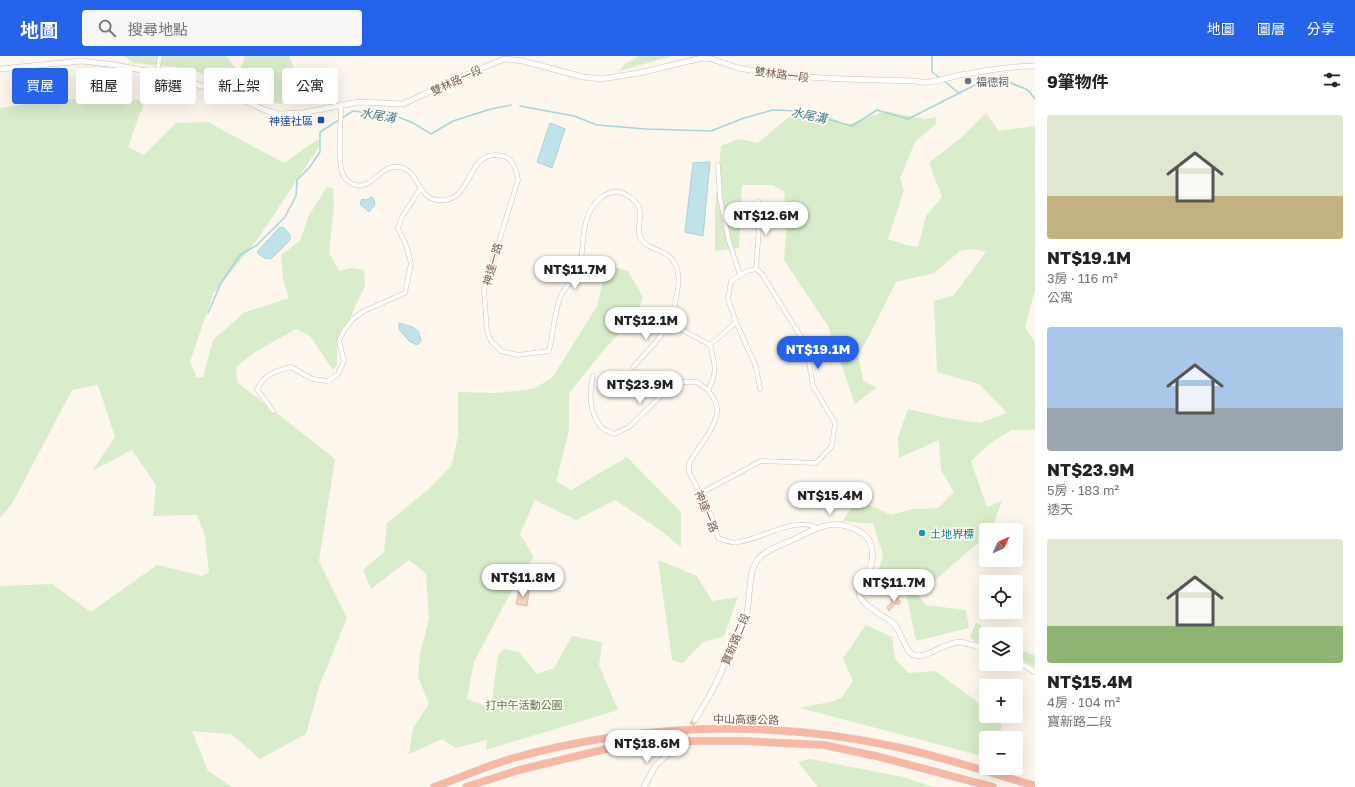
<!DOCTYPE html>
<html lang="zh-TW">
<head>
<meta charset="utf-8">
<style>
	:root { --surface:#fff; --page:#f6f6f6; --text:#202124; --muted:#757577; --accent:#2563eb }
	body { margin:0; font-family:"Golos Text","Noto Sans TC",sans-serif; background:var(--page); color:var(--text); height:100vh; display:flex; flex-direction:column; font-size:15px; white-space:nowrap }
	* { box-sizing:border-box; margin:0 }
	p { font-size:13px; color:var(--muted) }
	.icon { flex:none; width:22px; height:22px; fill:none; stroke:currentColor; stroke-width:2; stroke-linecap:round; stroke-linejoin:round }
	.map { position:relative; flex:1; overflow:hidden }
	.drawer { display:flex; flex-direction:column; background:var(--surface); width:320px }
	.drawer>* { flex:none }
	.hud { position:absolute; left:12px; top:12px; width:380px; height:36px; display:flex; gap:8px }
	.needle { width:26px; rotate:46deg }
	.buttons { position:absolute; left:979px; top:467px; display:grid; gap:8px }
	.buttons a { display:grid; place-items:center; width:44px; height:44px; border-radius:4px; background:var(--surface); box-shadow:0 4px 16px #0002; font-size:20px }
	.price { position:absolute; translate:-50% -34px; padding:0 9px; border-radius:14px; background:#fff; color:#222; font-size:13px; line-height:26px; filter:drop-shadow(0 1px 2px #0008) }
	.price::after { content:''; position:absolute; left:50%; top:24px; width:12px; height:9px; margin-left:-6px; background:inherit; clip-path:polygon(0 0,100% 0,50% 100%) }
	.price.selected { background:var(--accent); color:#fff }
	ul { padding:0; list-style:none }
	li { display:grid; align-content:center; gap:8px; height:212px; padding:0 12px }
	li span { display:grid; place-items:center; height:124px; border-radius:4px; color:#555 }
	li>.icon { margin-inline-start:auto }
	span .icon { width:72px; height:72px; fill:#fffc; stroke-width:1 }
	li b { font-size:17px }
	h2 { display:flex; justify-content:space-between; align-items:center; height:48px; padding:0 12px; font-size:17px }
	.tag { padding:0 14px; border-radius:4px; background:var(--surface); box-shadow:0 4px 16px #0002; font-size:14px; line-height:36px }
	.tag.selected { background:var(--accent); color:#fff }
	header { display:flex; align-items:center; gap:24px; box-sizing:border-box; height:56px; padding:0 20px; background:var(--accent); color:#fff }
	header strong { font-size:19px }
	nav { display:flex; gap:22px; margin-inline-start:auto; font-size:14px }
	.search { width:280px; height:36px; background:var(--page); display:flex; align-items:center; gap:10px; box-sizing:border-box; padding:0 14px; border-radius:4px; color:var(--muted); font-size:15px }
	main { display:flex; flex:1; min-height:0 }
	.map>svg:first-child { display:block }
</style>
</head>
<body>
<header>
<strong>地圖</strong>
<div class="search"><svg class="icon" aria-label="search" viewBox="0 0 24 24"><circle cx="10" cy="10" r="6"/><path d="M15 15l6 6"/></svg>搜尋地點</div>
<nav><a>地圖</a><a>圖層</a><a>分享</a></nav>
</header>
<main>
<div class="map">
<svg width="1035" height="731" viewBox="0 0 1035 731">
	<rect width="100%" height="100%" fill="#fdf6ec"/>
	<!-- green -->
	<path fill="#d8ecc9" d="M124 0H226L239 17 245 0H289L307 46 279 48 187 12 134 7Z
		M639 0H672L619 15 625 8Z
		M54 43 145 44 128 91 144 99 176 67 208 66 284 107 318 83 321 88 259 181 213 238 190 306 197 322 203 321 213 284 245 256 289 242 283 224 281 199 300 185 309 159 327 131 333 132 334 151 329 197 339 215 352 212 364 214 365 229 348 267 337 285V309L333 314 310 280 296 273 255 296 236 311 237 326 335 403 319 505 347 562 320 628 306 678 260 703 231 678 192 675 208 715 232 731H0V530L52 528 91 556 157 509 202 520 209 516 205 480 197 459 153 460 156 429 132 394 92 415 115 381 98 329 72 334 12 448 0 462V52Z
		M817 55 847 69 885 55 924 63 936 61V68L915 86 900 122 904 134 888 183 906 189 918 191 926 160 942 141 929 107 964 79 986 57 999 75 1035 70V234L1025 272 1035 286V374H1012L989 388 971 405 987 451 1002 445 993 469 989 474H986V478L978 487 918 539 926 549 966 554 969 572 916 585 906 537 899 526 871 538 883 499 873 468 843 465 857 443 891 459 912 453 938 452 954 436 941 414 939 384 899 402 898 381 908 353 942 361 980 367 1007 357 979 328 937 316 934 245 954 239 986 196 972 193 960 195 934 217 896 226 869 280 858 299 863 324 876 332 855 348 828 270 784 204 787 167 784 135 773 129H742L739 192 715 195V153L721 90 738 83 758 87 790 60Z
		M607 209 628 215 643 241 637 257 603 295 569 337V375L556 425 571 434 627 401 681 456V491L660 474 615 444 576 464 535 444 520 478 534 501 513 532 474 606 467 643 491 652 498 599 504 593 519 596 537 618 554 612 572 580 602 586 599 609 618 654 486 694 487 684 456 692 442 683 409 698 413 672 429 648 418 621 420 598 429 563 426 518 409 504 371 533 363 514 384 496 387 467 430 432 452 409 458 379V336L495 337 533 333 552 322 597 250Z
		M658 504 697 520 712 545 738 541 724 580 702 587 683 607 672 604Z
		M976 566 993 578H986V590L975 586 970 581Z
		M866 569 892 581 895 602 908 617 935 615 970 640 986 654V660H992L1002 669 998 682H986V701L800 652 834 645 841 642 853 625 843 602Z
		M1016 591 1035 600V611L1016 600Z
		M810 703 903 721 933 731H818L798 706Z"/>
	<!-- water -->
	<path fill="#bfe3e8" stroke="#a5d3da" d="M550 67 565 73 552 112 537 106Z
		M710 106 703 180 685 176 693 107Z
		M372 141 374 144 375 149 369 156 360 148 362 143 366 144Z
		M280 171 284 172 290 179V184L271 203 264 202 257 196Z
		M399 267C412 271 419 270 421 285L417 289 409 285 399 273Z"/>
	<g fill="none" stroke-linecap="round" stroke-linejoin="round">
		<!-- stream -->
		<path stroke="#a5d3da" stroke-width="1.5" d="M932 0V16L940 22
			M943 24 960 38
			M520 50 574 60 597 69 646 73 711 75 744 62 773 54 799 55 852 70 877 54 908 63 983 25H1006L1028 34 1035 43
			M208 257 221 227 240 199 257 189 285 161 296 140 297 124 309 112 320 96V76L353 55 396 60 413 67 431 78 453 65 491 53 511 49"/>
	</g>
	<!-- building -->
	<path fill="#f3d5c3" stroke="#e6bba3" d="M519 534 529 535 527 550 516 548Z
		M894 539 901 546 898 549 896 547 889 555 887 551 893 545 891 544Z"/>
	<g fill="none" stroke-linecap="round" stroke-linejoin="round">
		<!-- tertiary-tunnel -->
		<path stroke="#dcd0c4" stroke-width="5" stroke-dasharray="5 2.5" stroke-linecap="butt" d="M668 698 695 664"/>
		<!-- minor casing -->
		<g stroke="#d1beb0" stroke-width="5">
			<path id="minor" d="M157 17 160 0
				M341 48C341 69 338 93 341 112 343 125 356 134 368 127 379 121 385 109 399 111 421 114 416 148 445 144 472 141 468 97 497 99 500 100 504 100 506 101 515 106 517 116 518 124L484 234 487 275 491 285 501 295 518 299 549 295C553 278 554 258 560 242 564 230 576 223 581 210 583 187 581 155 603 140 608 137 614 135 620 136 627 138 636 144 639 151 643 161 636 171 640 181 644 189 652 192 660 195 690 207 676 243 670 267L710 289C715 308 718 316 708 334 712 340 717 345 717 353 719 368 696 394 689 408V416L711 459 718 482C724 484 733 488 739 486 761 483 796 460 816 472
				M718 109 720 142 729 185 740 219
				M756 213 759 172 758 145
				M736 266 756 311 760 333
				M633 311 655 287 670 267
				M593 320C589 337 589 355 600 370 603 374 610 376 614 378L629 371 668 333 679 326H697L708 334
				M273 355 257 333C265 318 275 315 291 311L312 323 328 325 338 318 344 305 339 285 344 274 353 263 364 255 405 237 411 207 406 189 398 172 402 161 420 133
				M701 437 761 405 816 407 832 390 835 367 813 330 806 289 762 218 756 213 747 215 731 225 728 243 736 266 710 289"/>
		</g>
		<!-- tertiary casing -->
		<g stroke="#d1beb0" stroke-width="6">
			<path id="tertiary" d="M0 13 82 5 115 9 157 17 229 38 265 54 279 58 302 57 359 46 403 48 468 18 504 3 523 5 583 21 601 23 639 17 702 2 712 3 738 12 787 20 844 23 915 25C930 29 945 22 960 19 985 15 1010 10 1035 10
				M1016 604 1035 616
				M695 664C702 652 710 640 716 627 722 616 726 603 731 591 736 581 744 572 746 561 751 544 747 517 758 503 766 494 779 490 790 485 802 480 815 471 829 469 843 467 867 474 871 489 878 514 858 523 859 538 861 549 885 560 893 567 902 575 904 595 914 599 925 604 945 586 960 586 968 587 978 591 986 593
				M644 731 655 710 668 698"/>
		</g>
		<!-- motorway casing -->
		<g stroke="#dad1cd" stroke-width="8">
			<path id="motorway" d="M434 731C459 722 484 711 510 703 634 668 765 663 892 690 940 700 988 716 1035 730
				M466 731 519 714 606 693 645 688 695 685H742L824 689 876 700 993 731"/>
		</g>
		<!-- minor -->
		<use href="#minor" stroke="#fff" stroke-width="4"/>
		<!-- tertiary -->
		<use href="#tertiary" stroke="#fff" stroke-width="5"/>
		<!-- motorway -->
		<use href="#motorway" stroke="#f7b7a3" stroke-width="7"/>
	</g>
	<!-- markers -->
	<circle fill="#6b7280" stroke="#fffaf3" stroke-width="1.5" cx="968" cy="25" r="4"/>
	<rect fill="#1a4fb4" stroke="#fffaf3" stroke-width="1.5" x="317" y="60" width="8" height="8" rx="2"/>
	<circle fill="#0f9aa8" stroke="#fffaf3" stroke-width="1.5" cx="922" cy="477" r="4"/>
	<g text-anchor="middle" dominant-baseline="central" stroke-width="3.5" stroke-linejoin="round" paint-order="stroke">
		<!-- street labels -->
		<g font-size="11" fill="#7a5c4d" stroke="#fffaf3">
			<text transform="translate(782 18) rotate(7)">雙林路一段</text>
			<text transform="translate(456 24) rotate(-25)">雙林路一段</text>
			<text transform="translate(492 208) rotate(-74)">神達一路</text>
			<text transform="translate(707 455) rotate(68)">神達一路</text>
			<text transform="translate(735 583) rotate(-67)">寶新路二段</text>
			<text transform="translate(746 663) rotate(1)">中山高速公路</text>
		</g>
		<!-- worship labels -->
		<g font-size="11" fill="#5b616d" stroke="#fffaf3" text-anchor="start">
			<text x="976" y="25">福德祠</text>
		</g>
		<!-- transit labels -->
		<g font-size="11" fill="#164399" stroke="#fffaf3" text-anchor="end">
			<text x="313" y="64">神達社區</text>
		</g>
		<!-- culture labels -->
		<g font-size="11" fill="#0d838f" stroke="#fffaf3" text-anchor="start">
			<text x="930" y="477">土地界標</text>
		</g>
		<!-- park labels -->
		<g font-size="11" fill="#537a41" stroke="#fffaf3">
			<text x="524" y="648">打中午活動公園</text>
		</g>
		<!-- water labels -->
		<g font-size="12" font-style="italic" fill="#437c86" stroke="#fffaf3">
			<text transform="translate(378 59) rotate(9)">水尾溝</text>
			<text transform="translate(809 59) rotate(12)">水尾溝</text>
		</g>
	</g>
</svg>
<div class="buttons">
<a><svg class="needle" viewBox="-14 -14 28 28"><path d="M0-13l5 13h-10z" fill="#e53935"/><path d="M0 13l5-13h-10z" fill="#757577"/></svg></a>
<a><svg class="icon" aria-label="locate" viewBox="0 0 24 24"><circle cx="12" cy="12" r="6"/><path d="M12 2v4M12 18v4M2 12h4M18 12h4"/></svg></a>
<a><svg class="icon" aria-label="layers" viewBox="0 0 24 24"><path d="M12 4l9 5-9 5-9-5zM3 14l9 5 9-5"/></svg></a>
<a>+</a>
<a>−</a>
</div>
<b class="price" style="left:766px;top:180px">NT$12.6M</b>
<b class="price" style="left:575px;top:234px">NT$11.7M</b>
<b class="price" style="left:646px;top:285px">NT$12.1M</b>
<b class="price selected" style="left:818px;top:314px">NT$19.1M</b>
<b class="price" style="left:640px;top:349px">NT$23.9M</b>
<b class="price" style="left:830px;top:460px">NT$15.4M</b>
<b class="price" style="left:523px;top:542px">NT$11.8M</b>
<b class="price" style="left:894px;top:547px">NT$11.7M</b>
<b class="price" style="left:647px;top:708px">NT$18.6M</b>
<div class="hud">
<a class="tag selected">買屋</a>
<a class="tag">租屋</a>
<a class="tag">篩選</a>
<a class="tag">新上架</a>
<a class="tag">公寓</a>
</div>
</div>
<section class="drawer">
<h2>9筆物件<svg class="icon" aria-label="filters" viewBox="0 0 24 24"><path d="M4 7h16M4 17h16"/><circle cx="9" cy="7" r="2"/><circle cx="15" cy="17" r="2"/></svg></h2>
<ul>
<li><span style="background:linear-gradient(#dfe7d0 65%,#c2b280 0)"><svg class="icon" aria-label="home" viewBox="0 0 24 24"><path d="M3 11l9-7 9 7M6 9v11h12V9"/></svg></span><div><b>NT$19.1M</b><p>3房 · 116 m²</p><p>公寓</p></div></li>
<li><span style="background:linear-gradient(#a9c7e8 65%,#9aa5b1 0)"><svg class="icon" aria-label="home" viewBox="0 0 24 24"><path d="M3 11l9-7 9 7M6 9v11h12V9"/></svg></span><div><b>NT$23.9M</b><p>5房 · 183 m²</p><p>透天</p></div></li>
<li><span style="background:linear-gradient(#dfe7d0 70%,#8fb573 0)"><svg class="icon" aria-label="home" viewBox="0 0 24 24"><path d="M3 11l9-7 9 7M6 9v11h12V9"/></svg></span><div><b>NT$15.4M</b><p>4房 · 104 m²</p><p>寶新路二段</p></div></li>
</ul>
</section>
</main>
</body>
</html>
